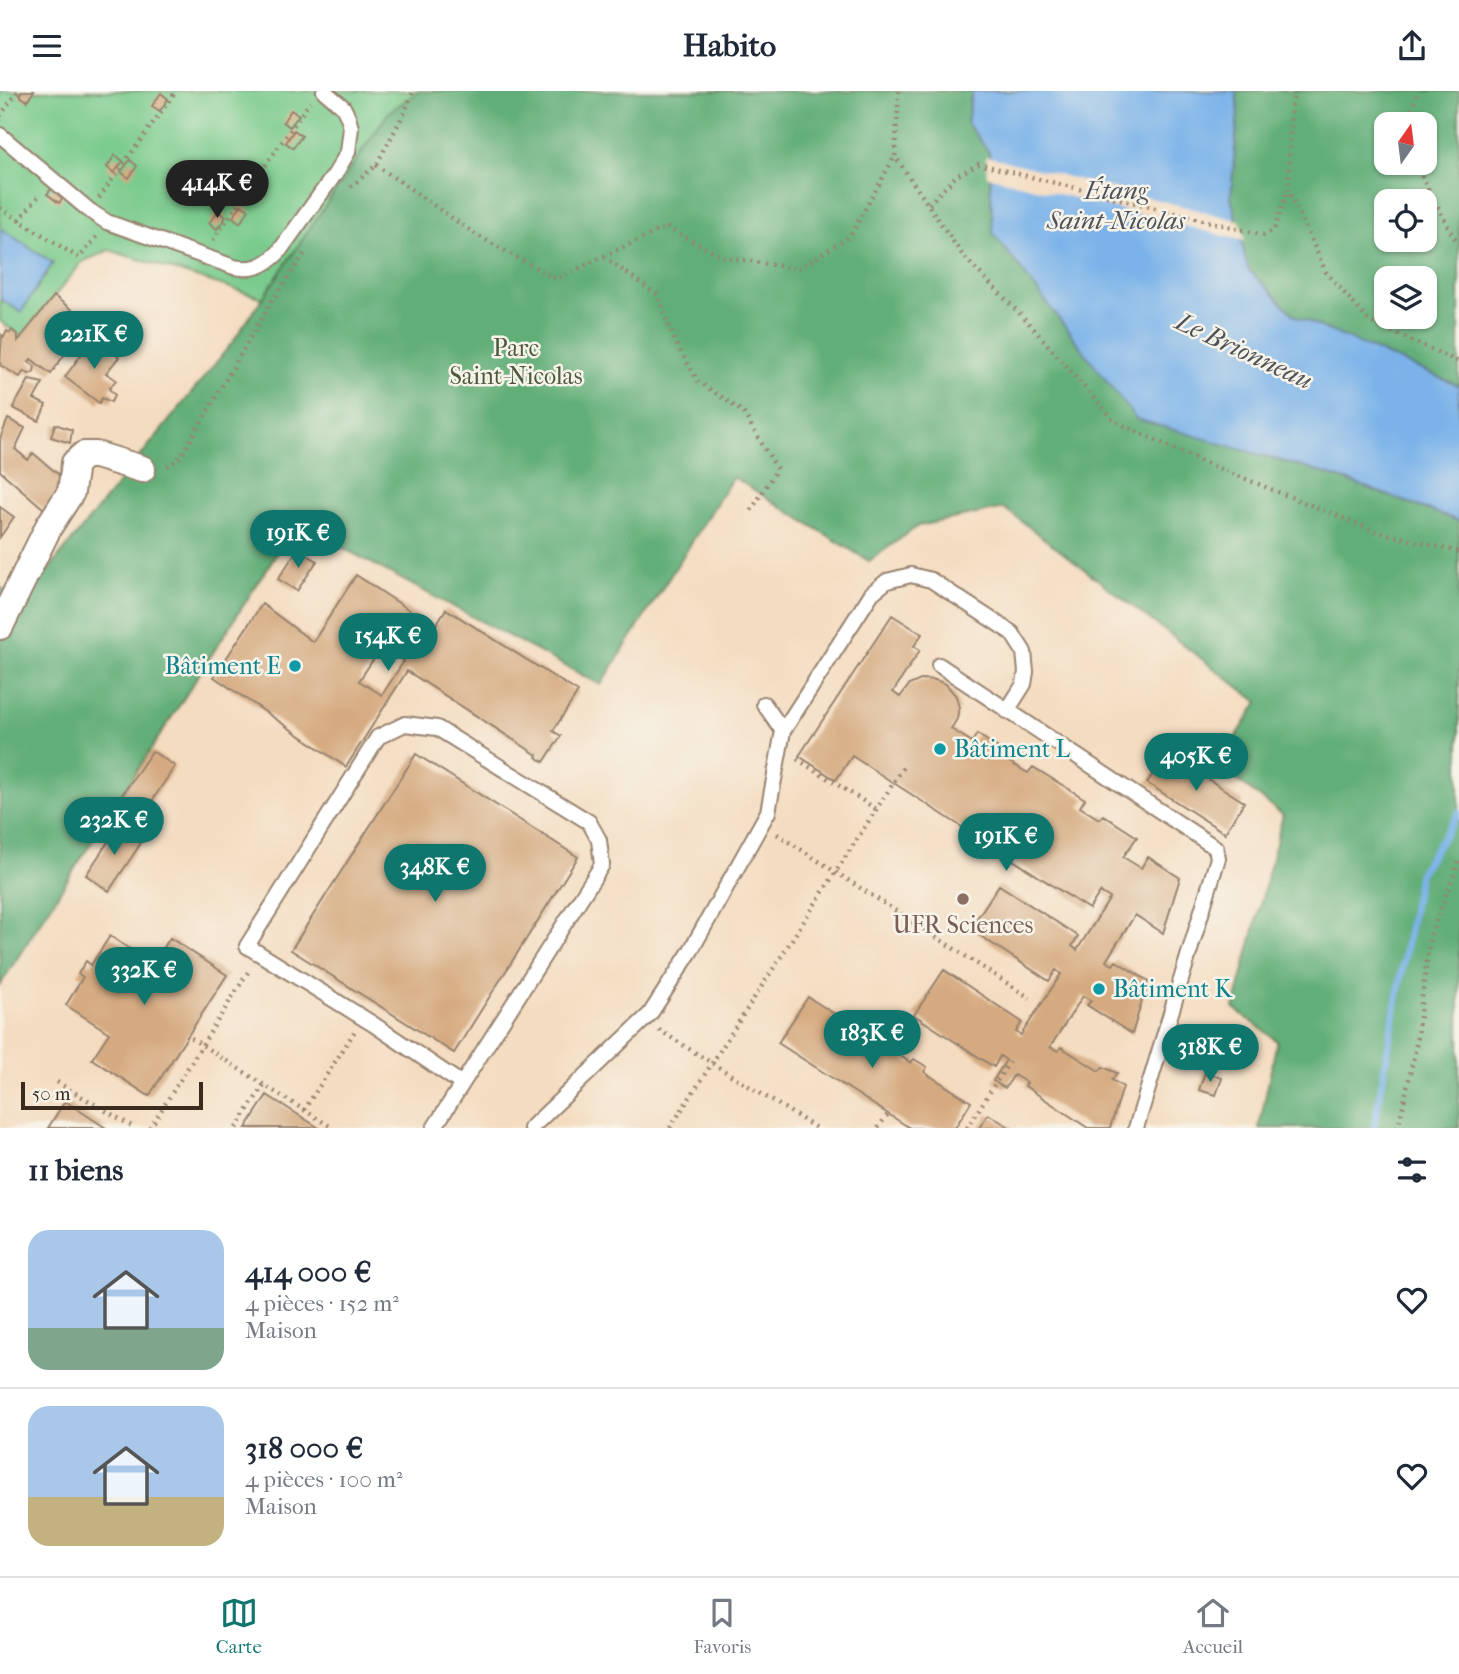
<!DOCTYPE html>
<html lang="fr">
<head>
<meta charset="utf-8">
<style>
	:root { --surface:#fff; --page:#f2f2f3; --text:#1f2937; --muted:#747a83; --line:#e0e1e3; --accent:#0f766e }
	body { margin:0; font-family:"IM FELL French Canon",serif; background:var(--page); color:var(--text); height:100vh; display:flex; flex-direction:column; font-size:26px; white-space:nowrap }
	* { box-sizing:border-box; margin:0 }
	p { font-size:23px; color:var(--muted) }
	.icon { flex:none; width:38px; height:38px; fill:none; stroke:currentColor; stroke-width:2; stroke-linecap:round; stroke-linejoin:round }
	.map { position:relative; height:1037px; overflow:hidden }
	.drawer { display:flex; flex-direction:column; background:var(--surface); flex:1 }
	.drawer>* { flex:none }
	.needle { width:46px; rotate:14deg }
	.buttons { position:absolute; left:1374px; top:21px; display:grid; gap:14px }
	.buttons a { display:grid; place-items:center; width:63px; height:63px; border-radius:14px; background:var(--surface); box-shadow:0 2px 5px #0004; font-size:35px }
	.scale { position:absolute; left:21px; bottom:18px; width:182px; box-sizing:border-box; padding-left:7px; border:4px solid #3b2a1e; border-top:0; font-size:19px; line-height:24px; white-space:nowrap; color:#3b2a1e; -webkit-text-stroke:5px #f7f3e8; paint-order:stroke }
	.price { position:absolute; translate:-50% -60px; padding:0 16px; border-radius:24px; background:var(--accent); color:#fff; font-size:23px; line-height:46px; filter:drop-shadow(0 2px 4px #0008) }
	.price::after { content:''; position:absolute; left:50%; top:42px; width:21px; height:16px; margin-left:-10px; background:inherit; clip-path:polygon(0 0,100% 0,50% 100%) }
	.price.selected { background:#222; color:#fff }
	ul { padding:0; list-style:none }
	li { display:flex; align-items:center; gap:21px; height:175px; padding:0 28px }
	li+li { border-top:2px solid var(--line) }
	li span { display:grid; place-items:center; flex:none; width:196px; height:140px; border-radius:21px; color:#555 }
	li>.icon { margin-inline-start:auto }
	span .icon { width:84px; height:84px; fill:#fffc; stroke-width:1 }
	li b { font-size:30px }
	h2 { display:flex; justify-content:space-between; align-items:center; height:84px; padding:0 28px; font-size:30px }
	header { display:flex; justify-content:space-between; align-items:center; height:91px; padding:0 28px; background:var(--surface); font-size:32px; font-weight:800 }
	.tabs { display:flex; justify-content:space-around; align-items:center; height:98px; border-top:2px solid var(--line); background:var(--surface); font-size:19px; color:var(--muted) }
	.tabs a { display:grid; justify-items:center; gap:4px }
	.tabs .selected { color:var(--accent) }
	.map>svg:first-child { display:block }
</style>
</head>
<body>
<header><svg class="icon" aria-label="menu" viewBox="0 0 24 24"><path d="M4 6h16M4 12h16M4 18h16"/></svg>Habito<svg class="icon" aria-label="share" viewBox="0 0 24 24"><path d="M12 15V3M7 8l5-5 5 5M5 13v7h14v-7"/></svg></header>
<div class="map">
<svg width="1459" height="1037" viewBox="0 0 1459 1037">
	<rect width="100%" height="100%" fill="#f7f3e8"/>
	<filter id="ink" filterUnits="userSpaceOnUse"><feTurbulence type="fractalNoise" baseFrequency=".0143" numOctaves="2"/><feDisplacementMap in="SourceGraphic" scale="14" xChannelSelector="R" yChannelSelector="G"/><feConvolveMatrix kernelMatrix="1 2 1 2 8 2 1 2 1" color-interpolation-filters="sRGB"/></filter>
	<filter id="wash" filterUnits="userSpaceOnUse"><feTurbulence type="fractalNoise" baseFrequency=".00686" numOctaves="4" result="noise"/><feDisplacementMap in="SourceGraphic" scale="28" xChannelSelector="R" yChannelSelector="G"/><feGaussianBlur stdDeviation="1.57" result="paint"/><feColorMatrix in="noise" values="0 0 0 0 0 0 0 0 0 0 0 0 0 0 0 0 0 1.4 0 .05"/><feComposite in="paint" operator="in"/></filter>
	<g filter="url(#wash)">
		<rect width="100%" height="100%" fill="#f4dcc0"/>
		<!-- green -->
		<path fill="#79ca8c" stroke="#5a7a55" stroke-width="2" d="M0 0H420L389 21 263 207 109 159 82 171 21 246 0 230V208L21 221 53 172 0 137Z"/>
		<!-- forest -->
		<path fill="#62ae78" stroke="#4e6c4b" stroke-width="2" fill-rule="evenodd" d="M420 0H972L967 32 989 61 993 142 1337 386 1459 430V1037H1259L1277 950 1234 917 1283 724 1218 675 1258 611 1004 417 918 435 869 470 733 386 601 594 296 432 0 894V496L6 500 41 488 232 252 389 21Z
			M1236 0H1459V295L1295 225 1248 178 1231 106 1238 19ZM1386 33H1424V72H1386ZM1386 110H1424V149H1386ZM1386 187H1424V226H1386Z"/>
		<!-- water -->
		<path fill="#7ab2e9" stroke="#5a6e84" stroke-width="2" d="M972 0H1236L1238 19 1231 106 1248 178 1295 225 1459 295V430L1337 386 1136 328 993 142 989 61 967 32Z
			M0 137 53 172 21 221 0 208Z"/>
		<!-- pier -->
		<path fill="#f4dcc0" d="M986 65 1240 130 1245 150 987 85Z"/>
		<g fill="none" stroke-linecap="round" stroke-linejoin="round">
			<!-- stream -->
			<path stroke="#7ab2e9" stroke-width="7" d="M1374 1037 1419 783 1459 722"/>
		</g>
		<g id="blocks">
			<!-- building -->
			<path fill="#d5aa80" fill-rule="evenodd" d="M22 0H34L27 10 19 4Z
				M161 2 168 8 160 20 152 15Z
				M291 19 299 24 290 36 283 31Z
				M294 39 302 45 293 57 286 52Z
				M115 64 123 70 114 82 107 76Z
				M130 69 137 75 129 87 121 81Z
				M53 96 64 105 59 112 47 103Z
				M241 114 249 119 240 132 233 126Z
				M218 120 226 126 217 138 209 132Z
				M54 205 87 230 51 283 31 268 29 271 35 275 34 281 29 283 24 280 20 286 0 274 2 244 4 246 7 240 10 242 12 239 18 244V250Z
				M94 246 119 266 106 282 116 289 109 298 115 304 111 311 102 307 99 312 65 286Z
				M29 289 43 292 34 308 46 314 39 330 13 317Z
				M8 328 25 337 15 358 28 369 33 362 66 390 44 418 0 380V348Z
				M55 333 72 339 70 352 51 346Z
				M0 416 14 426 0 446Z
				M298 458 317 470 297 500 278 488Z
				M356 484 423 528 420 532 432 540 446 518 578 601 553 640 561 645 544 671 536 666 537 664 407 580 346 676 214 586 262 513 313 551ZM382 555 404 570 382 604 359 590Z
				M892 524 922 543 914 555 920 559 893 601 900 606 909 594 923 588 935 589 946 593 956 605 959 616 957 628 951 638 972 651 977 643 1012 666 1009 671 1028 682 1033 676 1085 708 1080 716 1099 728 1103 724 1137 746 1123 766 1141 777 1148 766 1180 787 1163 842 1135 824 1106 870 1113 874 1116 870 1148 890 1132 943 1087 914 1091 910 1083 905 1050 956 1058 960 1061 956 1099 980 1103 976 1117 982 1112 989 1123 996 1110 1037H1088L1025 995 1027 992 1014 984 1005 997 993 990 1006 969 1000 965 994 976 914 924 944 879 1022 931 1016 941 1021 944 1061 883 1056 879 1049 890 970 838 999 794 1078 845 1072 855 1077 859 1110 807 1100 801 1089 818 852 665 836 689 799 665Z
				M152 660 175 675 140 728 116 713Z
				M1167 662 1244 711 1225 742 1147 692Z
				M416 663 578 766 454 962 291 859Z
				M120 733 143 749 109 800 86 784Z
				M110 845 153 873 170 847 227 884 149 1005 92 968 109 942 66 914 83 886 78 883 86 870 91 874Z
				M808 906 911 972 914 968 927 976 924 981 971 1011 955 1037H910L778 952Z
				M1205 981 1222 987 1216 1004 1199 999Z
				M267 1004 319 1037H246Z
				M65 1010 106 1037H48Z
				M988 1023 1011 1037H979Z"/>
		</g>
	</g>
	<g filter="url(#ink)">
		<use href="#blocks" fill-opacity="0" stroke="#98836f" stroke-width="2"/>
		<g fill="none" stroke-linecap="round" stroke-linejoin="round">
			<!-- lane casing -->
			<g stroke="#98836f" stroke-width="18">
				<path id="lane" d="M0 44 90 120 107 131 234 176C252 180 265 175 278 162L335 83 348 61 351 37 348 26 343 16 324 0
					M939 574 1216 757 1218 767 1136 1037
					M405 633 437 637 589 731 599 749 602 774 462 993 373 933 247 855 378 646Z
					M783 640 872 502 887 490 911 484 931 489 1012 542 1024 561 1026 581 1024 593 1007 620
					M434 1037 462 993
					M531 1037 650 923 690 861 768 721 783 640 764 613"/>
			</g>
			<!-- street casing -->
			<g stroke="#98836f" stroke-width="30">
				<path id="street" d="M0 535 49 435 71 401 75 372 84 364H96L142 378"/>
			</g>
			<!-- path -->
			<path stroke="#98836f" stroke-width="4.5" stroke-dasharray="2 5" stroke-linecap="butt" d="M899 0 895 65 963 165 1026 229 1114 330 1201 370 1375 440 1459 461
				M1295 0 1291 17 1288 98 1326 181 1370 231 1459 271
				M0 25 18 0
				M1411 33 1412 19 1418 0
				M1415 72 1453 145 1459 152
				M376 74 475 143 556 188 666 136 720 165 798 178 850 145 895 65
				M351 96 376 74 405 21 413 0
				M99 107 176 0
				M929 113 956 85 979 73 1263 144 1274 139 1288 98
				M0 117 79 167 97 146
				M19 129 40 103
				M213 149 310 11
				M604 166 658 204 675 251 698 290 743 321 777 378 749 423
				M167 375 177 369 183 362 270 213 306 160
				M797 668 876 718
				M777 743 1030 907
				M659 939 816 1037
				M191 947 264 994
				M57 991 135 1037
				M304 1019 355 940
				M150 1037 250 878
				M236 1037 264 994 333 1037
				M670 1037 905 674
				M878 1037 888 1023
				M967 1037 1009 971
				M1398 1037 1415 961 1430 845 1459 771"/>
			<!-- lane -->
			<use href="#lane" stroke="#fff" stroke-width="14"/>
			<!-- street -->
			<use href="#street" stroke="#fff" stroke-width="26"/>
		</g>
	</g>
	<!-- markers -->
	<g fill="#0f9aa8" stroke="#f7f3e8" stroke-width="2.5">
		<circle cx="295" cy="575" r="7"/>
		<circle cx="940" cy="658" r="7"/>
		<circle cx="1099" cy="898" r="7"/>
	</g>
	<circle fill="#8d6e63" stroke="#f7f3e8" stroke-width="2.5" cx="963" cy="808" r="7"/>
	<g text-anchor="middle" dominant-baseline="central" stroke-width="5" stroke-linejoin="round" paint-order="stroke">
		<!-- park labels -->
		<g font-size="24" fill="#4e5a3f" stroke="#f7f3e8">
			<text x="516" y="257">Parc<tspan x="516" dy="28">Saint-Nicolas</tspan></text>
		</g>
		<!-- culture labels -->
		<g font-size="24" fill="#0d838f" stroke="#f7f3e8" text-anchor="start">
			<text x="281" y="575" text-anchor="end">Bâtiment E</text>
			<text x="954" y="658">Bâtiment L</text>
			<text x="1113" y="898">Bâtiment K</text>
		</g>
		<!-- education labels -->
		<g font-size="24" fill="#785e54" stroke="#f7f3e8">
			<text x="963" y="834">UFR Sciences</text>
		</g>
		<!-- water labels -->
		<g font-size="26" font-style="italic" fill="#4e535b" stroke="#f7f3e8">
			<text x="1116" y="99">Étang<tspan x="1116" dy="30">Saint-Nicolas</tspan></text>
			<text transform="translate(1244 260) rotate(25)">Le Brionneau</text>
		</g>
	</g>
</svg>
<div class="buttons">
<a><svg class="needle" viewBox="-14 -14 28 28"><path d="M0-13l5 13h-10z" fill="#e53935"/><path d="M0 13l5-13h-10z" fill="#747a83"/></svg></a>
<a><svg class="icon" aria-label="locate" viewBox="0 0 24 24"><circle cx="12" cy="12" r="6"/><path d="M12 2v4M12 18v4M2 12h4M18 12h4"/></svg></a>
<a><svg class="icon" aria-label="layers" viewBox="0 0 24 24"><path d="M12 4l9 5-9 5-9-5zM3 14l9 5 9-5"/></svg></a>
</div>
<div class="scale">50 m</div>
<b class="price selected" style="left:217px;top:129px">414K €</b>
<b class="price" style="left:94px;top:280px">221K €</b>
<b class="price" style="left:298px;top:479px">191K €</b>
<b class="price" style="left:388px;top:582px">154K €</b>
<b class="price" style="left:1196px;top:702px">405K €</b>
<b class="price" style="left:114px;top:766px">232K €</b>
<b class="price" style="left:1006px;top:782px">191K €</b>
<b class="price" style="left:435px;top:813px">348K €</b>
<b class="price" style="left:144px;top:916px">332K €</b>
<b class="price" style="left:872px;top:979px">183K €</b>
<b class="price" style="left:1210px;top:993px">318K €</b>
</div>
<section class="drawer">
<h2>11 biens<svg class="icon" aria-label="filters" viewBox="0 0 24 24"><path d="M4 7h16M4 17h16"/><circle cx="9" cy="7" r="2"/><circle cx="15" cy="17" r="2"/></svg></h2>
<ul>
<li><span style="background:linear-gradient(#a9c7e8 70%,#7fa58c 0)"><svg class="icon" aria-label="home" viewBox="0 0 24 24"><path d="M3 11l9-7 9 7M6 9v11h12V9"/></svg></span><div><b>414 000 €</b><p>4 pièces · 152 m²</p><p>Maison</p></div><svg class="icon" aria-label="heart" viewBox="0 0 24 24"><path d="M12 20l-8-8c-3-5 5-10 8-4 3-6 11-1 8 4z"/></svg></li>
<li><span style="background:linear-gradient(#a9c7e8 65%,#c2b280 0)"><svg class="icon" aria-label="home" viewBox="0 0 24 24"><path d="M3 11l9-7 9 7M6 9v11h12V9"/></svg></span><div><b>318 000 €</b><p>4 pièces · 100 m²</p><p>Maison</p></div><svg class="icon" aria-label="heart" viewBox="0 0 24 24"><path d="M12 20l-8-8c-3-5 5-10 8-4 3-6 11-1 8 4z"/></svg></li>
</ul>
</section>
<nav class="tabs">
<a class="selected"><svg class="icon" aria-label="map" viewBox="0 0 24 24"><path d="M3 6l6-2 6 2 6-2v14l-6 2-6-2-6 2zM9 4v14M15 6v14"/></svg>Carte</a>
<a><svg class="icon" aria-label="saved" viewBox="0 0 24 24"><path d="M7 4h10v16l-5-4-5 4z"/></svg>Favoris</a>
<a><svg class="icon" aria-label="home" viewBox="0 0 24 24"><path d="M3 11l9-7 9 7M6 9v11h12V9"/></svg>Accueil</a>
</nav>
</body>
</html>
